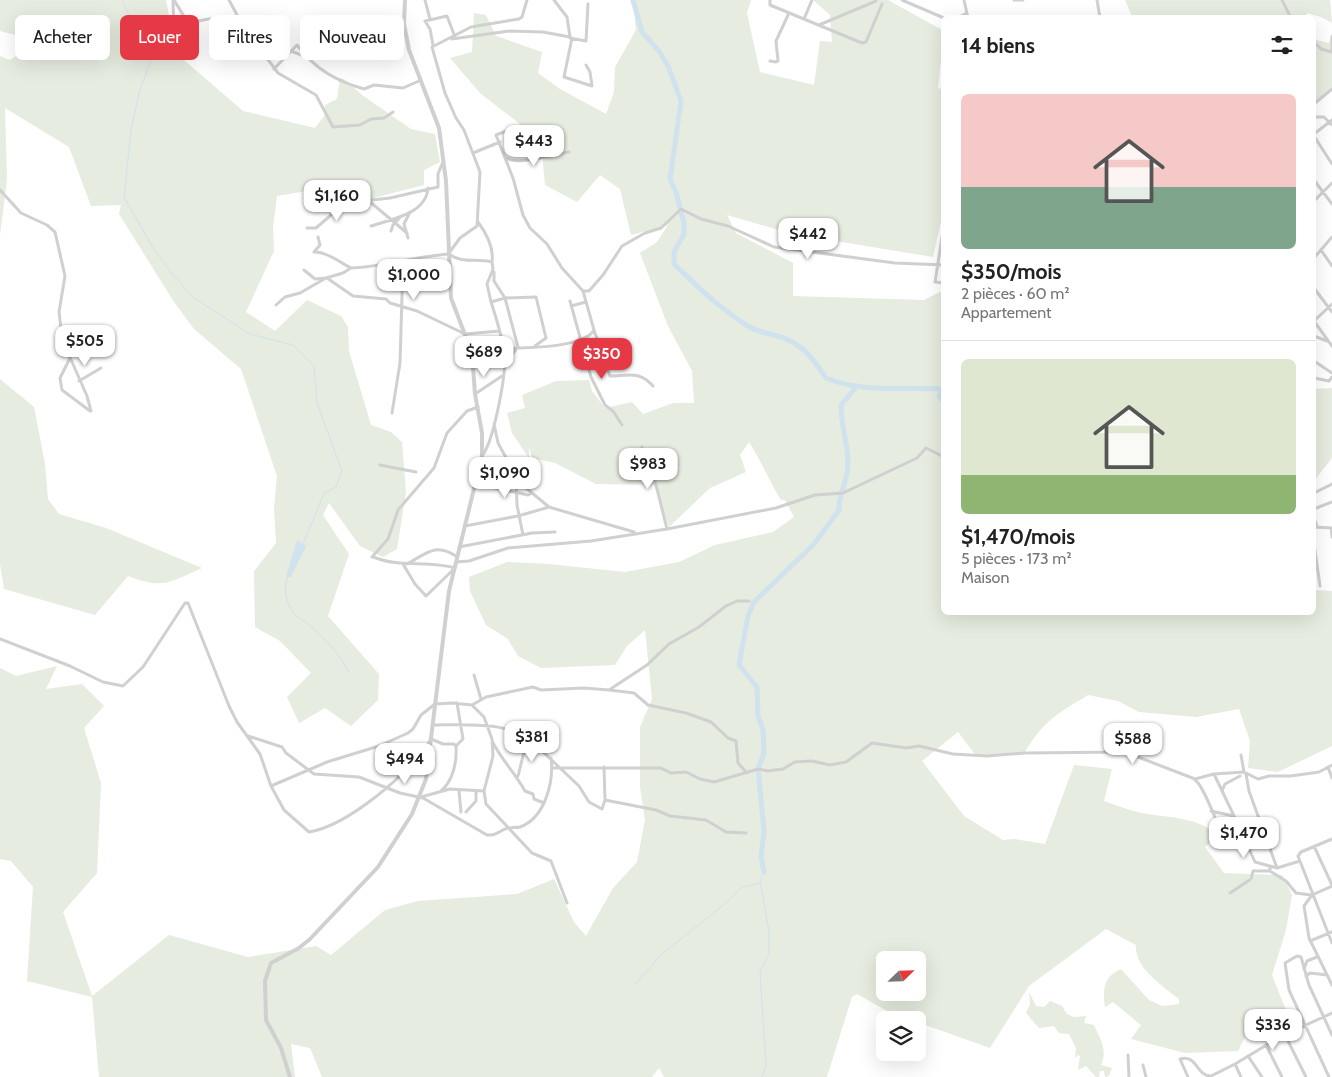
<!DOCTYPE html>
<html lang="fr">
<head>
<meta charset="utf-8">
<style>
	:root { --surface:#fff; --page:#f6f6f6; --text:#222; --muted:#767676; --line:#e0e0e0; --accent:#e63946 }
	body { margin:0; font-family:Cabin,sans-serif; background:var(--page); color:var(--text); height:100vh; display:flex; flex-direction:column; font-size:19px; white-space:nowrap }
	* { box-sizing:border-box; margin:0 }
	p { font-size:16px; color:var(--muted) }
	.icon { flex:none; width:28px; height:28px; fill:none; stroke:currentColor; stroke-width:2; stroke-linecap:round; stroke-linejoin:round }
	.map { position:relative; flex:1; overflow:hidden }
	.details { position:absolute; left:941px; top:15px; width:375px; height:600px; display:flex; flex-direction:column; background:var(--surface); border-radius:8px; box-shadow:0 5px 20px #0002 }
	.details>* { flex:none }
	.guide { position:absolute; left:15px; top:15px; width:475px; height:45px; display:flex; gap:10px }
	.needle { width:32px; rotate:67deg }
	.tools { position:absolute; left:876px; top:951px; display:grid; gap:10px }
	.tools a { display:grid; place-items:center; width:50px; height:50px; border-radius:8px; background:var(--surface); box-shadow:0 5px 20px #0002; font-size:25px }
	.price { position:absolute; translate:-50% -42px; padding:0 11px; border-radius:10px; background:#fff; color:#222; font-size:16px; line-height:32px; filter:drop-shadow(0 1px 2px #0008) }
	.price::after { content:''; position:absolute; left:50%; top:30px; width:15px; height:11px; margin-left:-8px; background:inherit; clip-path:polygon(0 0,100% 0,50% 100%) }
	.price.on { background:var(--accent); color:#fff }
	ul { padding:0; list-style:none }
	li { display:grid; align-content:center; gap:10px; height:265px; padding:0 20px }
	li+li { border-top:1px solid var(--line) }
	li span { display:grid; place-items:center; height:155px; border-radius:8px; color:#555 }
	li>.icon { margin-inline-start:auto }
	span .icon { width:90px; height:90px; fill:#fffc; stroke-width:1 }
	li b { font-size:21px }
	h2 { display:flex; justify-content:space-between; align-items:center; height:60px; padding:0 20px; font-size:21px }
	.pill { padding:0 18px; border-radius:8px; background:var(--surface); box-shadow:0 5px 20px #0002; font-size:18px; line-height:45px }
	.pill.on { background:var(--accent); color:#fff }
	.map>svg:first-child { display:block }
</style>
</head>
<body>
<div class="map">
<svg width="1332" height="1077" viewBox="0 0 1332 1077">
	<rect width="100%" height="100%" fill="#fff"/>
	<!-- green -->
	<path fill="#e6ecdf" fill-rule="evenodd" d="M0 0H166L176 53 243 111 315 128 325 115V105L337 99 340 78 344 79 362 95 411 129 435 134 440 162 424 170V185L362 201 337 186 277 196 273 228 274 251 246 312 275 331 307 300 341 316 348 327 349 351 371 425 391 432 402 442 406 492 397 549 383 557 360 546 329 503 323 515 349 554 328 616 379 674 378 700 351 726 325 708 299 723 287 697 311 673 280 641 255 627 254 571 276 543 274 509 277 476 241 369 194 329 174 302 119 214 121 205 91 206 69 147 5 108 7 179 0 235V56L10 60 23 51 15 35 0 31Z
		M633 0H751L747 13 760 72 814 85 820 41 832 42 830 15 813 0H888L944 31 938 88 944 90V208L933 257 793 234 727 215 736 233 793 263V296L924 300 940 292 944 293V612H1314V590L1332 591V746L1278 772 1248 768 1250 741 1239 709 1196 717 1139 712 1118 701 1088 695C1057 714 1044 720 1025 752L977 757 958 732 922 761 964 816 1003 840 1014 839 1045 844 1074 765 1112 769 1104 801C1116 805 1129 810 1141 813 1166 818 1201 816 1218 837L1205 847 1224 873 1282 875 1292 895 1286 930 1272 975 1287 1013 1252 1023 1238 1051 1185 1053 1131 1039 1141 1025 1113 1002 1105 1007C1102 990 1104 976 1121 969L1149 1000 1162 1006 1179 1004V999C1164 987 1134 968 1136 945L1106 929 1029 986 990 1048 889 1012 857 994 852 997 850 1003 827 1077H664L659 1068 652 1077H322L310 1048 291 1044 295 1077H99L92 997 27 981 33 887 11 861 0 859V668L16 676 57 666 46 689 82 684 104 706 84 728 101 783 97 873 63 912 92 996 169 935 248 957 316 946 331 955 385 910 418 901 517 894 554 879 574 922 586 936 613 888 637 862 645 820 640 787V727L652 699 645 630 627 646 615 665 541 668 518 656 508 639 486 625 470 591 469 577 507 562 549 564 625 572 679 562 715 545 773 532 794 517 785 500H781C770 482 761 461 749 442L740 455 746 472 710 488 669 527 654 485 596 484 555 463 532 458 529 447V458L512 433 507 413 525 408 522 395 556 381 589 380 592 391 605 408 632 402 643 414 673 403H694L692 371 668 326 640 253 657 242 668 225 631 235 620 189 600 175 577 202 545 185 542 153 521 125 480 93 450 58 472 52 474 13 486 15 496 36 542 52 538 73 560 89 606 114 614 92 615 67 636 30ZM885 960H918V992H885Z
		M1125 0H1330L1332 23 1321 17 1307 13V18L1132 17Z
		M1332 33V91L1314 103V36L1317 40 1329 43Z
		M0 379 34 407 45 464 48 499 59 514 106 528 202 568C170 582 163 590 128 576L95 615 4 589 0 564Z
		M1332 388V458L1314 481V389Z
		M1029 992 1036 1006 1044 1007 1050 1001 1062 1006 1067 1014 1074 1017 1086 1016 1084 1023 1094 1025C1100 1039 1108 1050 1101 1065L1112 1068 1109 1076 1105 1077 1104 1071H1100L1099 1077H1096L1086 1066 1078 1070 1080 1056 1078 1055 1075 1058 1076 1048 1069 1034 1059 1033 1054 1026 1039 1028 1026 1013 1030 1004Z"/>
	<!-- water -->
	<path fill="#cfe2ee" d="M297 540 306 546 291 577H286Z"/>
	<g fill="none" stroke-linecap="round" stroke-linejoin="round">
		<!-- stream -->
		<path stroke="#cfe2ee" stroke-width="1" d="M122 0 134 26 151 44V61L140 89 131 130 124 197 152 246 172 274 194 298 250 334 293 345 314 366 317 403 342 471 336 487 324 493 303 544
			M288 577C283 589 286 603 294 614 297 618 303 619 307 623 323 638 340 653 349 673
			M636 983 663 953 726 903 742 887 761 883
			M762 1077 766 1065 760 972 769 954V931L760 880 764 872"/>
		<!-- river -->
		<path stroke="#cfe2ee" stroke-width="5" d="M633 0 642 32 659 51 668 66 681 101 670 179 676 192 684 223V234L674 252V264C698 287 720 309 748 326 759 333 770 333 781 337 803 344 814 360 826 378 863 393 903 387 942 389L939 397 941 399 944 398
			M764 872 761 857 764 831 758 769 764 753 763 730 758 716 757 687 739 665 748 616 754 602 814 544 839 510C838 495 848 481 848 464 848 444 841 425 841 405L857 386"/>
		<!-- minor -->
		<path stroke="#d0d0d0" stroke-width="3" d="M173 0 174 34
			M174 0 185 18 193 22 214 18 229 21 237 15
			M229 0 243 26 278 73 316 95 333 127 360 125 371 119 384 118 393 112
			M425 0 430 19
			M770 0V5L862 43 866 42 882 4
			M902 0 944 18
			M964 0 968 18
			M1014 0H1023
			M1097 0 1100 18
			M1282 0 1291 18
			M957 18 967 13
			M804 19 812 0
			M819 25 876 1
			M1332 37V52
			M570 38 586 41 588 4
			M572 38 564 77 592 86 590 72 586 65
			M452 39 509 31 543 32 570 37 567 17 554 0
			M1314 42 1321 49 1332 52
			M433 45 430 29 425 21 447 16 455 37
			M291 51 304 56
			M770 61 776 62 778 61 776 41 789 13
			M274 69 297 45C315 69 336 81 364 89L374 85 403 88 419 81
			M1314 104 1332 89
			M1314 117H1324L1332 125
			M1314 134 1332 120
			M1314 136 1332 164
			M473 153 500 142
			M507 158C517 166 556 154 569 152
			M1314 180 1332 204
			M0 190 21 213 47 225 55 232 65 276 59 312 61 328 69 355 87 396 91 411
			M369 201C381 211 394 222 407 233
			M1314 201 1332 183
			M478 222C487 234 494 247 492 262
			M944 225 935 282 944 283
			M371 226C392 219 426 214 428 188
			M307 228H316L345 203 390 198 438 187V174L443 162
			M391 231 393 225 401 216
			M408 238 404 224 410 212
			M1321 250 1332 266
			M314 252C325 251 341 263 351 268
			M314 252 320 245 318 237
			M449 253 460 238 477 226 480 172 464 130 456 118 445 93 432 47 471 27 519 19 522 17 527 0
			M1314 258 1332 237
			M494 272V281L505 298 518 347 505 363
			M326 278 343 273 351 268C384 267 416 256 449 254 462 264 477 258 492 262L493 269 487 284 491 302 505 298 536 297 546 338 535 346
			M327 278 353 296 386 299 390 303 417 311 465 334 499 331
			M1314 288 1332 312
			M583 291H589L603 275 622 246 645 233 661 228 681 209 701 219 728 226 774 247 895 263 944 265
			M570 301 591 377 605 405 613 411 622 425
			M276 305 285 297 300 293 326 278 315 279 304 270
			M571 306 586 302
			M1314 321 1332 346
			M1314 321 1332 304
			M594 330 610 376C628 376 639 370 653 386
			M1314 336 1327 341
			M504 349C525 347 582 349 594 330L583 291 562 268 547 244 530 228 523 215 513 178 496 135 509 130
			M70 358 60 378 62 390 90 411
			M1314 361 1332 373
			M1314 378 1329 381 1332 377
			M79 381 101 368
			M475 394 502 376
			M392 413 400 363 403 262
			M494 424 498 443 520 483 549 507 634 532
			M642 447 655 481 667 529
			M482 456C494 441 508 368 504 350 501 334 496 317 491 302
			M380 465 416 472
			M516 478 517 505 523 535
			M476 484 528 495 532 493
			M1314 493 1332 484
			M1314 509 1332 502
			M1314 517 1317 527
			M465 526 518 516 549 507
			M1314 527 1332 528
			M1331 528 1332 537
			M1314 544 1320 586
			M459 547 532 533 555 532
			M372 557 388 539 398 510 434 468 447 433 467 411 478 407
			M373 557C400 568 429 560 455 568L426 596 415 584 403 564
			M456 562 469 561 508 548 591 541 667 529 776 508 815 495 843 493 917 458 926 448 944 457
			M407 564C426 554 435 542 456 556
			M0 639 70 666 103 682 123 686 143 667 185 603H188L229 706 237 722 260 754 271 786 284 810 309 832C347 826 411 773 431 739L443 744H454L456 746C457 762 453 781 441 791
			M474 675 481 699
			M609 690 634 693 648 705 686 713 711 722 728 738 736 741 738 763 747 773
			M472 705 486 697 533 687 541 690 584 688 609 690 647 665 669 644 699 627 726 606 737 601H749
			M434 725C455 725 519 720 526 744L541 750 579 786 589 802 602 809 605 800 604 767
			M248 736 282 747 286 753 314 774 359 777 400 793 423 798 487 835C498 836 499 830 508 828 512 827 516 828 520 827 545 818 554 782 551 758
			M492 741C501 759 515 773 525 791L533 794 534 799 544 803
			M456 746 463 739 457 703
			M1241 755 1244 772
			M1328 767 1332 778
			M552 768H661L671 773 686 772 700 779 714 782 758 769 768 771 783 769 795 762 812 761 830 765 846 762 872 743 906 748 919 746 953 754 987 756 1025 753 1125 752 1195 779 1214 774 1244 772 1258 779 1269 776H1291L1319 772 1332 765
			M1214 774 1235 818 1263 830
			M1246 774 1249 791 1277 868 1300 861
			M518 776 526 744
			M1195 780C1204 785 1217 826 1225 839
			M271 786 327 762 379 746 408 733 413 729 421 715 435 704 453 703 472 705 484 717 492 739 493 756 484 791 486 804 532 853 551 861 567 903
			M459 791 461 812
			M1222 791 1225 784 1240 776
			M421 797 450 789 484 791
			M605 800 656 810 670 816 706 820 726 832 746 833
			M1211 811 1234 816
			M466 812 476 801V791
			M1235 818 1255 862 1277 868
			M1332 839 1301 852 1298 856 1332 943
			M1314 846 1332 885
			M1270 871 1286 881 1296 893 1311 895
			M1332 886 1312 895 1304 906 1309 938 1332 985
			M1230 893 1251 879 1253 871H1270V868
			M1310 941 1332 932
			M1304 969 1307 961 1317 957
			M1306 976 1310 973 1327 975
			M1285 1035 1306 1077
			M1266 1045 1282 1077
			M1128 1055 1129 1077
			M1248 1056 1262 1077
			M1235 1064 1241 1077
			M1143 1065 1146 1077
			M1188 1077 1180 1059C1197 1054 1196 1075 1210 1076
			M1209 1077 1235 1064 1280 1037 1332 1013
			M1329 1077 1289 990 1285 963 1297 956 1301 957 1309 985 1332 1035"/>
		<!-- tertiary -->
		<path stroke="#d0d0d0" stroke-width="4" d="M290 1077 281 1048 266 1020 265 981 271 963 299 948 310 939 378 867 412 814 426 779 449 591 482 456V433L475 394 472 353 451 298 446 181 439 128 409 50 404 24 405 0"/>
	</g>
</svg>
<div class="tools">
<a><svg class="needle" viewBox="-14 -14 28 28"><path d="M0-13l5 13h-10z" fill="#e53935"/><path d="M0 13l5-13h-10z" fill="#767676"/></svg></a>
<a><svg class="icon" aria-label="layers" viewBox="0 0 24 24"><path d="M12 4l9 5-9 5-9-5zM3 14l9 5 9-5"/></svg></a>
</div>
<b class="price" style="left:534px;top:167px">$443</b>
<b class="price" style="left:337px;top:222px">$1,160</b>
<b class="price" style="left:808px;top:260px">$442</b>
<b class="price" style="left:414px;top:301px">$1,000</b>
<b class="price" style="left:85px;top:367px">$505</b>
<b class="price" style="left:484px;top:378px">$689</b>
<b class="price on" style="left:602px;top:380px">$350</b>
<b class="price" style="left:648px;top:490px">$983</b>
<b class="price" style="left:505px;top:499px">$1,090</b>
<b class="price" style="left:532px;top:763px">$381</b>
<b class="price" style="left:1133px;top:765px">$588</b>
<b class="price" style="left:405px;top:785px">$494</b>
<b class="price" style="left:1244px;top:859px">$1,470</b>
<b class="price" style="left:1273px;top:1051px">$336</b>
<div class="guide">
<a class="pill">Acheter</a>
<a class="pill on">Louer</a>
<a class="pill">Filtres</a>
<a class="pill">Nouveau</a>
</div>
<section class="details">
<h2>14 biens<svg class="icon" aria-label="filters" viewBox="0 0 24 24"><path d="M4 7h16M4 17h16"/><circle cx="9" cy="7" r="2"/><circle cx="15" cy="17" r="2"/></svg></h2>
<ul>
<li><span style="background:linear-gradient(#f6c9c9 60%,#7fa58c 0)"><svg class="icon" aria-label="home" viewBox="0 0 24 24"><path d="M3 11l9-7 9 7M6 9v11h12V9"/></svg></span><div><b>$350/mois</b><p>2 pièces · 60 m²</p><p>Appartement</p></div></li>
<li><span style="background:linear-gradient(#dfe7d0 75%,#8fb573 0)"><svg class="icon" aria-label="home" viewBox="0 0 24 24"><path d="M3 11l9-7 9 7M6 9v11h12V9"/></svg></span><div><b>$1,470/mois</b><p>5 pièces · 173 m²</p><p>Maison</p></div></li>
</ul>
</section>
</div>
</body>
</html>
